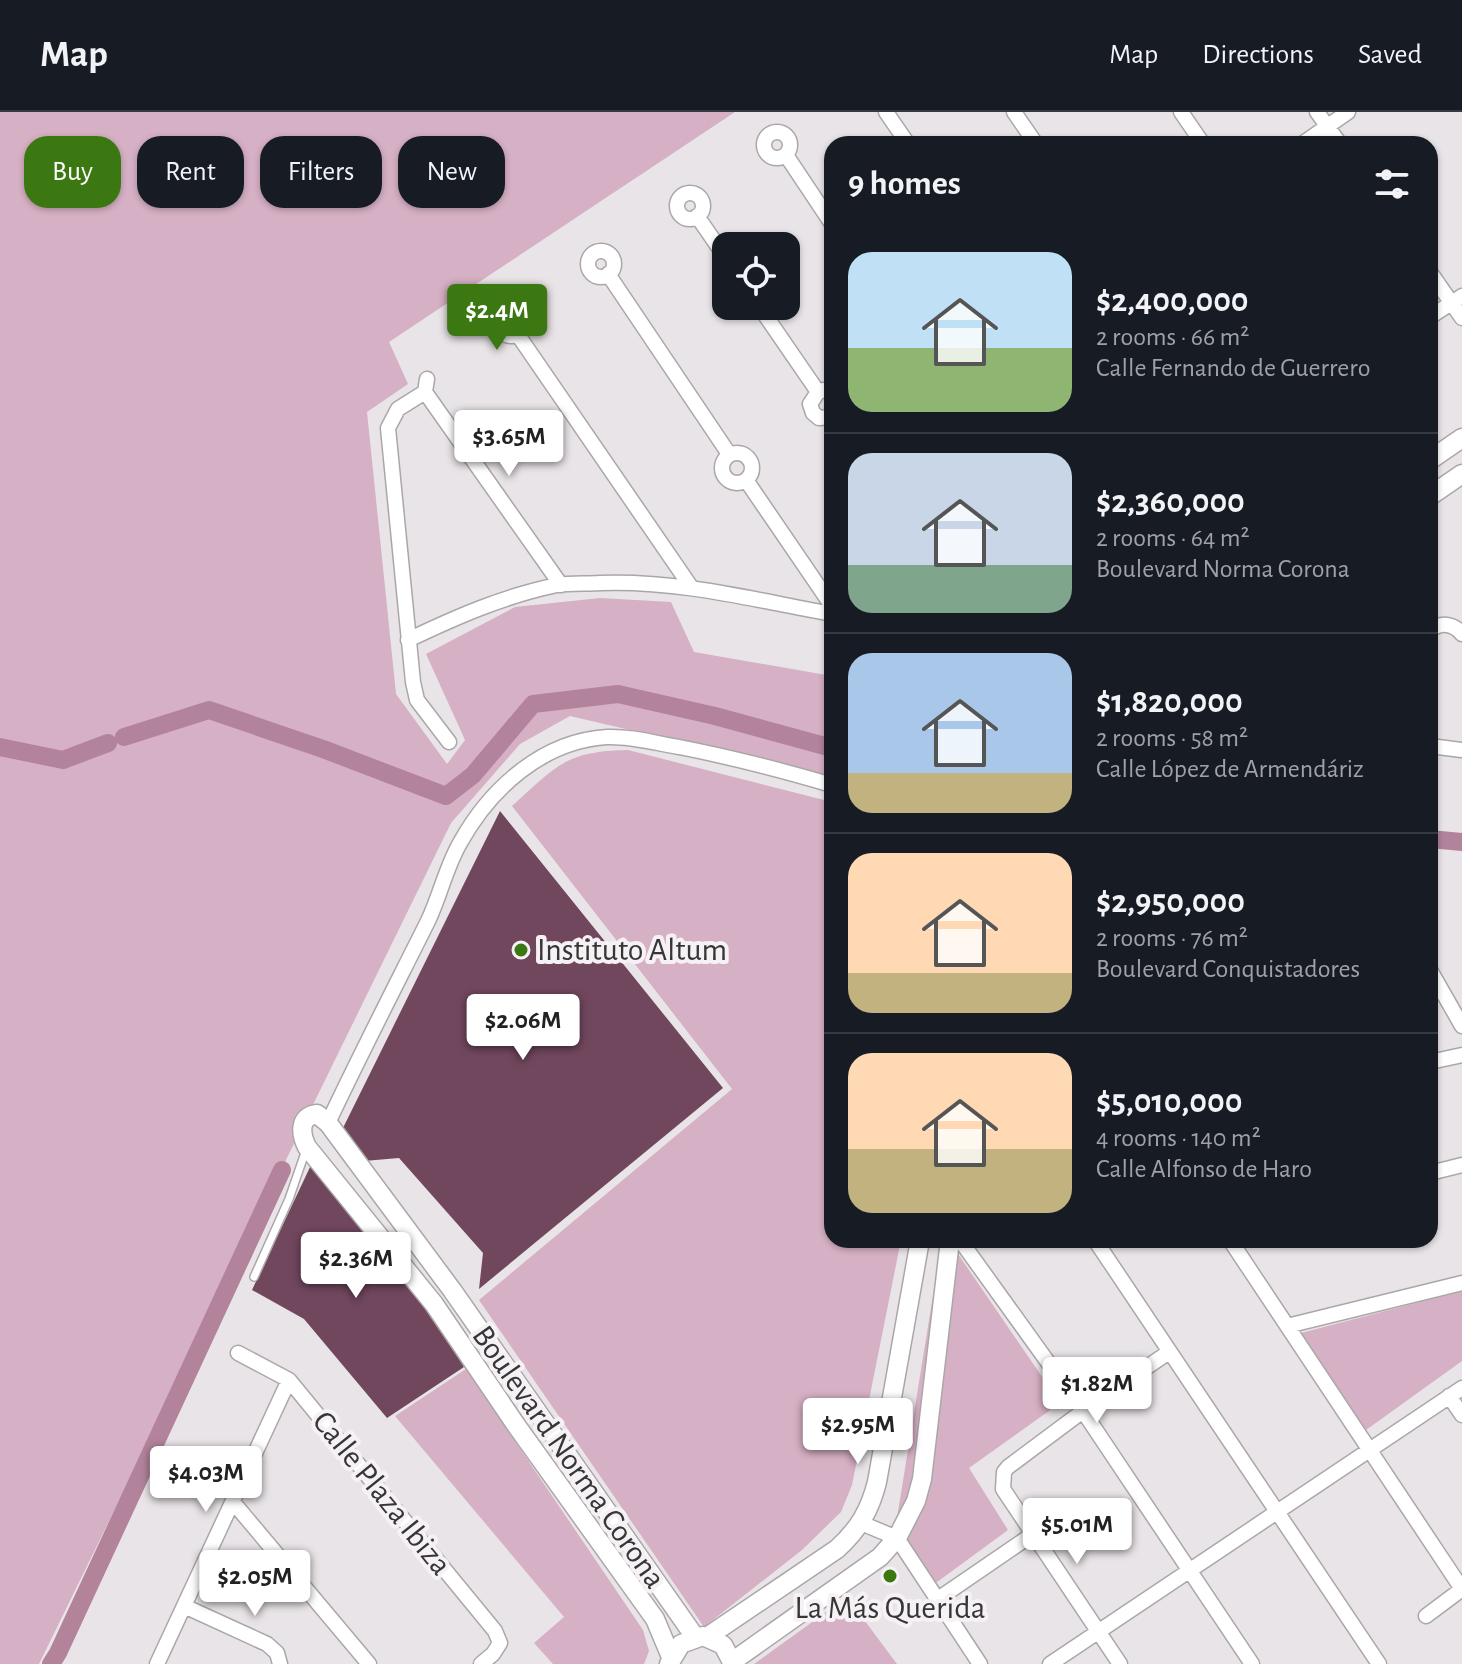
<!DOCTYPE html>
<html lang="en">
<head>
<meta charset="utf-8">
<style>
	:root { --surface:#171b24; --page:#242831; --text:#f1f3f6; --muted:#9ea1a6; --line:#363941; --accent:#3c7812 }
	body { margin:0; font-family:"Alegreya Sans",sans-serif; background:var(--page); color:var(--text); height:100vh; display:flex; flex-direction:column; font-size:30px; white-space:nowrap }
	* { box-sizing:border-box; margin:0 }
	p { font-size:26px; color:var(--muted) }
	.icon { flex:none; width:44px; height:44px; fill:none; stroke:currentColor; stroke-width:2; stroke-linecap:round; stroke-linejoin:round }
	.map { position:relative; flex:1; overflow:hidden }
	.side { position:absolute; left:824px; top:24px; width:614px; height:1112px; display:flex; flex-direction:column; background:var(--surface); border-radius:24px; box-shadow:0 2px 6px #0004 }
	.side>* { flex:none }
	.top-card { position:absolute; left:24px; top:24px; width:680px; height:72px; display:flex; gap:16px }
	.fabs { position:absolute; left:712px; top:120px; display:grid; gap:16px }
	.fabs a { display:grid; place-items:center; width:88px; height:88px; border-radius:16px; background:var(--surface); box-shadow:0 2px 6px #0004; font-size:40px }
	.price { position:absolute; translate:-50% -68px; padding:0 18px; border-radius:8px; background:#fff; color:#222; font-size:26px; line-height:52px; filter:drop-shadow(0 2px 4px #0008) }
	.price::after { content:''; position:absolute; left:50%; top:48px; width:24px; height:18px; margin-left:-12px; background:inherit; clip-path:polygon(0 0,100% 0,50% 100%) }
	.price.on { background:var(--accent); color:#fff }
	ul { padding:0; list-style:none }
	li { display:flex; align-items:center; gap:24px; height:200px; padding:0 24px }
	li+li { border-top:2px solid var(--line) }
	li span { display:grid; place-items:center; flex:none; width:224px; height:160px; border-radius:24px; color:#555 }
	li>.icon { margin-inline-start:auto }
	span .icon { width:96px; height:96px; fill:#fffc; stroke-width:1 }
	li b { font-size:34px }
	h2 { display:flex; justify-content:space-between; align-items:center; height:96px; padding:0 24px; font-size:34px }
	.tag { padding:0 28px; border-radius:24px; background:var(--surface); box-shadow:0 2px 6px #0004; font-size:28px; line-height:72px }
	.tag.on { background:var(--accent); color:#fff }
	header { display:flex; align-items:center; gap:48px; box-sizing:border-box; height:112px; padding:0 40px; background:var(--surface); border-bottom:2px solid var(--line) }
	header strong { font-size:38px }
	nav { display:flex; gap:44px; margin-inline-start:auto; font-size:28px }
	.map>svg:first-child { display:block }
</style>
</head>
<body>
<header>
<strong>Map</strong>
<nav><a>Map</a><a>Directions</a><a>Saved</a></nav>
</header>
<div class="map">
<svg width="1462" height="1552" viewBox="0 0 1462 1552">
	<rect width="100%" height="100%" fill="#e9e4e7"/>
	<!-- green -->
	<path fill="#d6b0c4" d="M0 0H735L389 230 408 272 367 300 396 582 447 652 465 628 426 542 515 495 600 486 671 490 694 540 832 564V665L570 604 520 632 451 711 39 1552H0Z
		M628 638 832 690V1128H901L852 1373 841 1400 802 1438 704 1515 479 1188 732 977 512 694C556 654 566 639 628 638Z
		M958 1142 1060 1291 969 1356 1008 1418 933 1473 896 1412 938 1153Z
		M1462 1179V1249L1366 1318 1301 1221Z
		M466 1257 643 1518 649 1539 644 1552H553L534 1531 564 1505 395 1304Z
		M847 1485 897 1552H754Z"/>
	<g fill="none" stroke-linecap="round" stroke-linejoin="round">
		<!-- canal -->
		<path stroke="#b3839c" stroke-width="18" d="M124 625 209 598 323 637 446 684 473 663 533 592 618 582 715 604 832 636
			M0 635 63 648 108 631
			M1430 727 1462 730
			M51 1552 58 1541 282 1058"/>
	</g>
	<!-- building -->
	<path fill="#71475e" d="M500 699 723 976 479 1177 483 1141 399 1046 364 1049 340 1022Z
		M311 1053 431 1197 464 1255 387 1306 304 1207 252 1178Z"/>
	<g fill="none" stroke-linecap="round" stroke-linejoin="round">
		<!-- service casing -->
		<g stroke="#aba7a9" stroke-width="10">
			<path id="service" d="M254 1165 289 1087 306 1038"/>
		</g>
		<!-- minor casing -->
		<g stroke="#aba7a9" stroke-width="17">
			<path id="minor" d="M886 0 908 32
				M1014 0 1036 32
				M1181 0 1203 32
				M1317 0 1340 32
				M764 33a13 13 0 1 1 26 0a13 13 0 1 1-26 0Z
				M1302 32 1348 0
				M786 43 832 112
				M677 94a13 13 0 1 1 26 0a13 13 0 1 1-26 0Z
				M697 104 726 146
				M588 152a13 13 0 1 1 26 0a13 13 0 1 1-26 0Z
				M1430 160 1462 206
				M608 162 729 342
				M759 194 818 280
				M499 212a12 12 0 1 1 24 0a12 12 0 1 1-24 0Z
				M1430 205 1462 184
				M518 223 691 475
				M427 267 425 280 561 473
				M425 280 398 297 388 316 413 570 417 588 449 630
				M832 281 823 278 818 280 810 292 813 301 819 306 832 305
				M722 356a15 15 0 1 1 30 0a15 15 0 1 1-30 0Z
				M746 368 832 494
				M1430 518C1441 510 1453 511 1462 522
				M408 528C456 505 504 484 557 473 571 471 586 472 600 471 679 468 755 488 832 502
				M1430 634 1462 638
				M1430 858 1462 914
				M1430 950 1462 943
				M328 1011C360 943 394 877 428 809 440 784 446 755 460 731 490 677 542 629 607 625 631 624 655 631 679 635 731 645 781 658 832 673
				M1430 1061 1462 1053
				M960 1128 1083 1299 1252 1552
				M1095 1128 1379 1552
				M1230 1128 1462 1477
				M1287 1214 1462 1171
				M238 1241 289 1268 495 1519 500 1531 493 1542 481 1552
				M1449 1284 1462 1303
				M233 1390 369 1552
				M861 1411 897 1426 980 1552
				M938 1487 1033 1422
				M184 1494 267 1532 277 1541 280 1552
				M1426 1504 1462 1477
				M157 1552 289 1268
				M1050 1552 1462 1276
				M1120 1552 1003 1377 1004 1360 1008 1355 1083 1299 1169 1240"/>
		</g>
		<!-- tertiary casing -->
		<g stroke="#aba7a9" stroke-width="21">
			<path id="tertiary" d="M1430 348 1462 326
				M1430 384 1462 362
				M707 1525 837 1437C859 1417 870 1398 877 1370L920 1128
				M671 1545 655 1507 516 1313 434 1192 307 1035C300 1021 299 1004 317 1002L328 1011 452 1178 695 1525
				M733 1549 880 1445 897 1426 916 1389 922 1367 950 1128
				M669 1552 681 1532 703 1524 723 1533 733 1552"/>
		</g>
		<!-- service -->
		<use href="#service" stroke="#fff" stroke-width="7"/>
		<!-- minor -->
		<use href="#minor" stroke="#fff" stroke-width="14"/>
		<!-- tertiary -->
		<use href="#tertiary" stroke="#fff" stroke-width="18"/>
	</g>
	<!-- markers -->
	<g fill="#3c7812" stroke="#f6f1f4" stroke-width="3">
		<circle cx="521" cy="838" r="8"/>
		<circle cx="890" cy="1464" r="8"/>
	</g>
	<g text-anchor="middle" dominant-baseline="central" stroke-width="8" stroke-linejoin="round" paint-order="stroke">
		<!-- poi labels -->
		<g font-size="32" fill="#373636" stroke="#f6f1f4" text-anchor="start">
			<text x="537" y="838">Instituto Altum</text>
			<text x="890" y="1496" text-anchor="middle">La Más Querida</text>
		</g>
		<!-- street labels -->
		<g font-size="32" fill="#373636" stroke="#f6f1f4">
			<text transform="translate(569 1345) rotate(55)">Boulevard Norma Corona</text>
			<text transform="translate(382 1381) rotate(51)">Calle Plaza Ibiza</text>
		</g>
	</g>
</svg>
<div class="fabs">
<a><svg class="icon" aria-label="locate" viewBox="0 0 24 24"><circle cx="12" cy="12" r="6"/><path d="M12 2v4M12 18v4M2 12h4M18 12h4"/></svg></a>
</div>
<b class="price on" style="left:497px;top:240px">$2.4M</b>
<b class="price" style="left:509px;top:366px">$3.65M</b>
<b class="price" style="left:523px;top:950px">$2.06M</b>
<b class="price" style="left:356px;top:1188px">$2.36M</b>
<b class="price" style="left:1097px;top:1313px">$1.82M</b>
<b class="price" style="left:858px;top:1354px">$2.95M</b>
<b class="price" style="left:206px;top:1402px">$4.03M</b>
<b class="price" style="left:1077px;top:1454px">$5.01M</b>
<b class="price" style="left:255px;top:1506px">$2.05M</b>
<div class="top-card">
<a class="tag on">Buy</a>
<a class="tag">Rent</a>
<a class="tag">Filters</a>
<a class="tag">New</a>
</div>
<section class="side">
<h2>9 homes<svg class="icon" aria-label="filters" viewBox="0 0 24 24"><path d="M4 7h16M4 17h16"/><circle cx="9" cy="7" r="2"/><circle cx="15" cy="17" r="2"/></svg></h2>
<ul>
<li><span style="background:linear-gradient(#bfe0f5 60%,#8fb573 0)"><svg class="icon" aria-label="home" viewBox="0 0 24 24"><path d="M3 11l9-7 9 7M6 9v11h12V9"/></svg></span><div><b>$2,400,000</b><p>2 rooms · 66 m²</p><p>Calle Fernando de Guerrero</p></div></li>
<li><span style="background:linear-gradient(#c9d6e8 70%,#7fa58c 0)"><svg class="icon" aria-label="home" viewBox="0 0 24 24"><path d="M3 11l9-7 9 7M6 9v11h12V9"/></svg></span><div><b>$2,360,000</b><p>2 rooms · 64 m²</p><p>Boulevard Norma Corona</p></div></li>
<li><span style="background:linear-gradient(#a9c7e8 75%,#c2b280 0)"><svg class="icon" aria-label="home" viewBox="0 0 24 24"><path d="M3 11l9-7 9 7M6 9v11h12V9"/></svg></span><div><b>$1,820,000</b><p>2 rooms · 58 m²</p><p>Calle López de Armendáriz</p></div></li>
<li><span style="background:linear-gradient(#ffd9b3 75%,#c2b280 0)"><svg class="icon" aria-label="home" viewBox="0 0 24 24"><path d="M3 11l9-7 9 7M6 9v11h12V9"/></svg></span><div><b>$2,950,000</b><p>2 rooms · 76 m²</p><p>Boulevard Conquistadores</p></div></li>
<li><span style="background:linear-gradient(#ffd9b3 60%,#c2b280 0)"><svg class="icon" aria-label="home" viewBox="0 0 24 24"><path d="M3 11l9-7 9 7M6 9v11h12V9"/></svg></span><div><b>$5,010,000</b><p>4 rooms · 140 m²</p><p>Calle Alfonso de Haro</p></div></li>
</ul>
</section>
</div>
</body>
</html>
